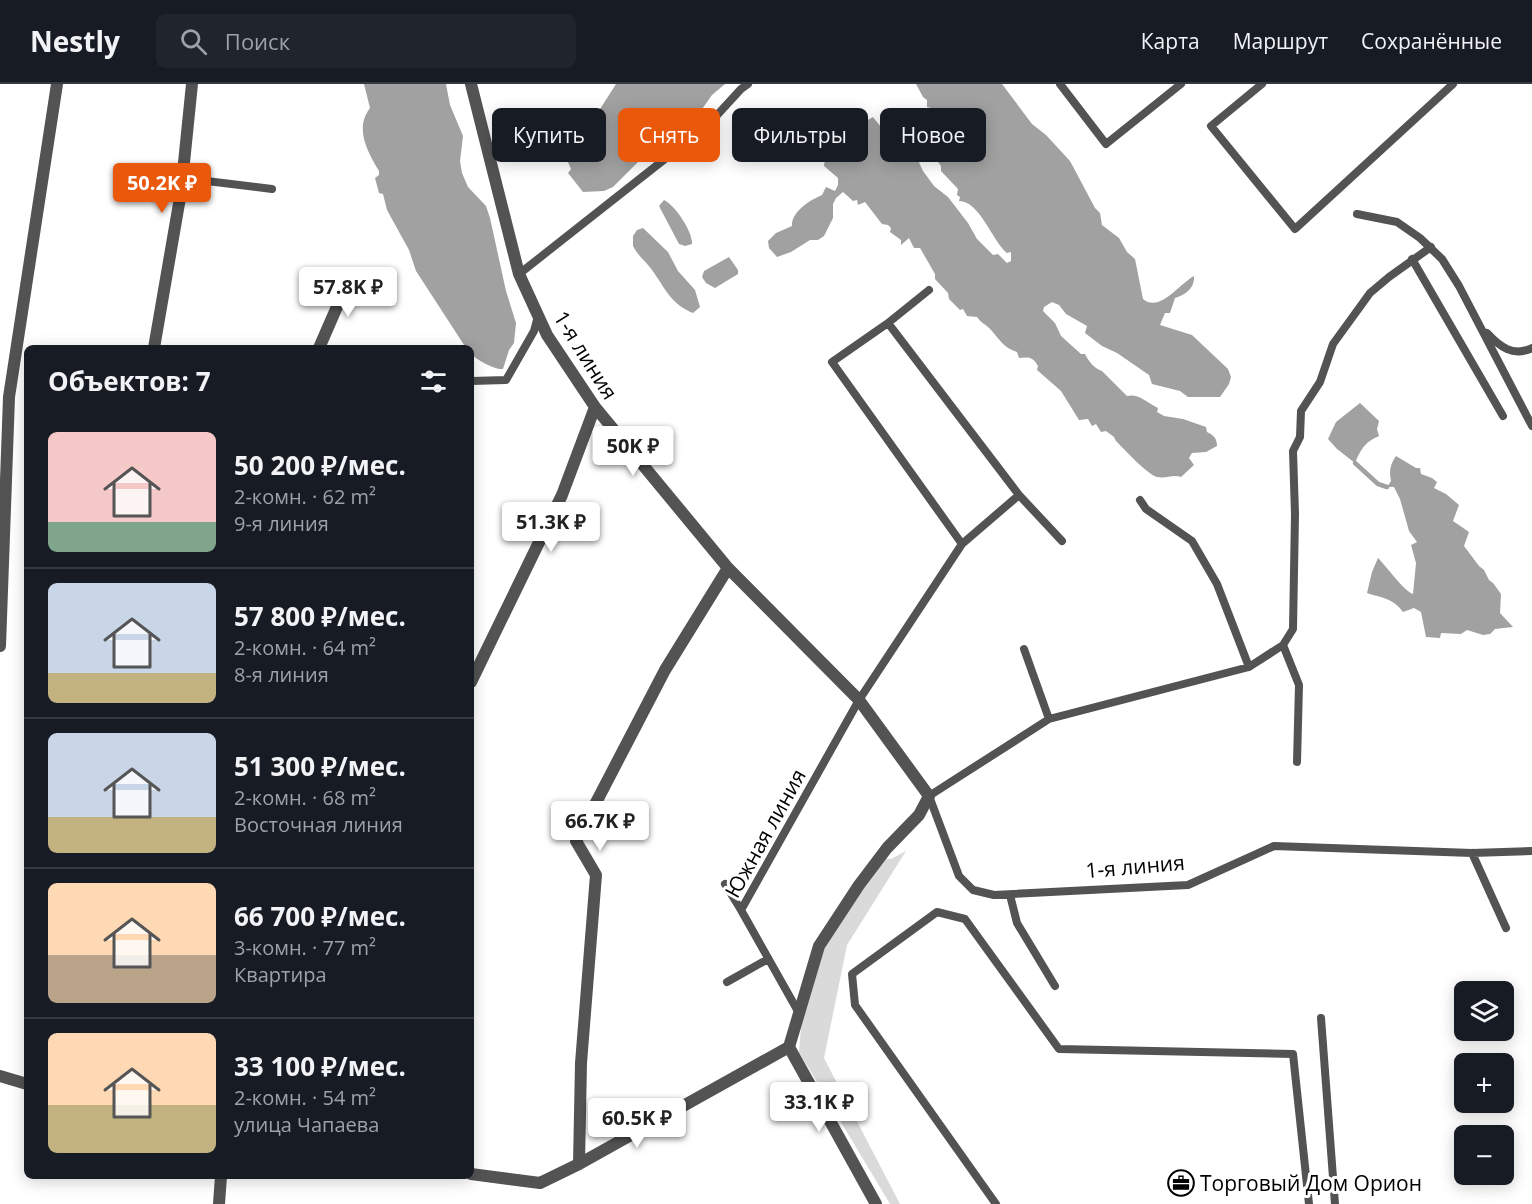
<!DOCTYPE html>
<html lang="ru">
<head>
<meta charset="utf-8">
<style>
	:root { --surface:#171b24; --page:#20242c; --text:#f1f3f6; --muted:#9ea1a6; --line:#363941; --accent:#ea580c }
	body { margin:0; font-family:"Open Sans",sans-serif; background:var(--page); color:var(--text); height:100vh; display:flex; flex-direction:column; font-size:22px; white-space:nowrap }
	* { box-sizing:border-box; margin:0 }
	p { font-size:20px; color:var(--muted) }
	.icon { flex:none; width:33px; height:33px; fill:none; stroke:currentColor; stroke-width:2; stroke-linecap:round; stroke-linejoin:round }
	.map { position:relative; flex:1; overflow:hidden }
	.sheet { position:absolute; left:24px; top:261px; width:450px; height:834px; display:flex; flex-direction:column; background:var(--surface); border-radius:9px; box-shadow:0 3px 15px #0003 }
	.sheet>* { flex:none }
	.top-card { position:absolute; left:492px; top:24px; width:570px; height:54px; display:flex; gap:12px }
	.buttons { position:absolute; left:1454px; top:897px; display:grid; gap:12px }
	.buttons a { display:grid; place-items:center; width:60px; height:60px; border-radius:9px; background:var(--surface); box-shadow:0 3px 15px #0003; font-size:30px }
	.price { position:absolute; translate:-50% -51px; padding:0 14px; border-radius:6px; background:#fff; color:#222; font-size:20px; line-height:39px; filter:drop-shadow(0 2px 3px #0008) }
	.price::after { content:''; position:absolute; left:50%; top:36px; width:18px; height:14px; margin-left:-9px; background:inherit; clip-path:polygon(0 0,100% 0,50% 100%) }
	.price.selected { background:var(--accent); color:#fff }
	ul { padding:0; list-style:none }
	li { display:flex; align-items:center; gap:18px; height:150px; padding:0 24px }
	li+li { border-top:2px solid var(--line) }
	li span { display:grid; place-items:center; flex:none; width:168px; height:120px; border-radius:9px; color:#555 }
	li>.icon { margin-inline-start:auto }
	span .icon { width:72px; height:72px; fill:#fffc; stroke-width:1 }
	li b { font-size:26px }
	h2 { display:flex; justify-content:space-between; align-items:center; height:72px; padding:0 24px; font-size:26px }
	.pill { padding:0 21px; border-radius:9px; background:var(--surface); box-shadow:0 3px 15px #0003; font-size:21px; line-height:54px }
	.pill.selected { background:var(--accent); color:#fff }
	header { display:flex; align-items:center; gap:36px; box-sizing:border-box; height:84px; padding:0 30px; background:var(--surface); border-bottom:2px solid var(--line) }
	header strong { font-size:28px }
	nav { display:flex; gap:33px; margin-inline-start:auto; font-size:21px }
	.search { width:420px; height:54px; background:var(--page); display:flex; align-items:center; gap:15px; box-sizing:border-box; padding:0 21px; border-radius:9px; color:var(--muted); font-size:22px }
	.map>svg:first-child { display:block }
</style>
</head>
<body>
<header>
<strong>Nestly</strong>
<div class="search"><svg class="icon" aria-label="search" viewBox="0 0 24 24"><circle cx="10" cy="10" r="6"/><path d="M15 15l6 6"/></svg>Поиск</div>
<nav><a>Карта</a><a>Маршрут</a><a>Сохранённые</a></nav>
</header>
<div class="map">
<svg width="1532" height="1120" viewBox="0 0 1532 1120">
	<rect width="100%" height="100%" fill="#fff"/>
	<!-- green -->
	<path fill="#dadada" d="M906 767 847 861 824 974 900 1120H890L799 968 802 931 821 863 884 774 891 775Z"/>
	<!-- water -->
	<path fill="#a1a1a1" d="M364 0H446L450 21 463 52 460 77 462 89 468 103 486 122 490 134 506 207 516 239 514 259 509 266 503 285C495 286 477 276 471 270V264H466L416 187 409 166 387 126 383 110 379 109 375 94 379 91V87C368 68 354 45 370 24Z
		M616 0H725L712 11 700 28 689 39 650 66 613 103 604 107 583 108 568 89 571 85 568 78 561 71 579 56 588 44Z
		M916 0H1002L1032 40 1046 51 1070 77 1095 124 1100 129 1102 141 1119 154 1127 168 1135 175 1143 215C1160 229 1179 200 1194 192 1195 204 1185 211 1175 214L1170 229H1165L1160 241 1192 251 1228 285 1231 293 1229 300 1220 313H1188L1180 307 1152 300 1149 291 1117 269 1102 262 1085 249 1087 242 1066 230 1059 221 1052 218 1044 223 1043 227 1055 239 1061 252 1081 270H1085C1089 278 1094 284 1102 287L1127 312C1138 309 1148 319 1158 324L1157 328 1164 332 1183 335 1206 343 1207 348C1214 351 1217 355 1217 362L1206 368 1192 369 1189 374 1194 381 1181 393C1173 390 1166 395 1157 393 1147 390 1124 365 1116 357L1114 353 1106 347 1101 348 1096 340 1092 342 1088 335 1079 336 1061 307 1037 286 1038 282C1033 273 1029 273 1019 274L1017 268C1004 264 999 255 991 246 986 240 982 240 977 233L967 232 963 225 960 226 949 215 948 209 935 195V190L920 164H914L909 154 901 161V156L890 148 891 144 888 141 882 140 865 118 858 121 857 116 853 117 843 108 836 114 833 120V134L824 152 818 156H810L791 168 777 173 769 164 768 157 776 149 792 142C791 128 810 116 822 111L826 103 835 107 838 101V94L824 82 825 73 822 69 818 70 794 43 790 40 787 41 784 37 798 25 804 26 829 47 857 30 864 38 873 33C884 48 894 56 912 63L923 87 934 102 948 113 968 139 977 155 993 171 998 170 1007 179 1011 177V168L1007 169C992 157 980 117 959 117L960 113 957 111 958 105 941 87V82L931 68 934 66C934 59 932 45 932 41L943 40 945 36 936 37 931 24 927 23V16L923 13Z
		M664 116C675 121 693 148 692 160L685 162 679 160 659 122Z
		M643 144 668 168 678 187 695 206 700 223 693 229C668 219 664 200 648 181 642 174 637 170 633 162V152L637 146Z
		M729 173 738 186V190L715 204 706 199 702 193 704 187Z
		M1360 319 1379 337 1377 345 1379 352C1365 358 1361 365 1355 379L1337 365 1328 355 1336 338Z
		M1396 372 1416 384H1420L1421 390 1432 394 1437 398 1434 404 1446 410 1459 421 1453 437 1469 448 1464 462 1479 482 1484 486 1489 496 1493 499 1501 510 1500 529 1513 543 1495 545 1490 550 1483 551 1467 546 1461 550 1441 549 1440 554 1426 553 1421 528 1414 524 1403 528C1393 514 1382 514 1367 509L1372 488 1378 474C1387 483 1404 507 1413 510L1416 479 1411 461 1417 458 1409 447 1400 415 1394 403H1387L1391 397C1389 387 1390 381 1396 372Z"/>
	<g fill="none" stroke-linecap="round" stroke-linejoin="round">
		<!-- stream -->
		<path stroke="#a1a1a1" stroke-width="4.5" d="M1355 379 1378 400 1387 403"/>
		<!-- lane -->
		<path stroke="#535353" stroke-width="8" d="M1060 0 1106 60 1181 0
			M1262 0 1211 42 1295 145 1453 0
			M182 94 272 105
			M1357 130 1397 138 1420 154 1442 175 1459 202 1532 342
			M1431 163 1389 193 1370 209 1333 260 1320 298 1301 327 1300 353 1293 367 1295 430 1293 545 1283 561 1249 583 1049 635 929 712 959 792 973 806 994 811 1188 801 1274 762 1472 769 1532 767
			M1412 175 1503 332
			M519 190 708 41 741 5 748 0
			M929 206 888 239 832 278 962 460
			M888 239 1019 411 1062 457
			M1487 249C1500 263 1513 273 1532 264
			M471 297 506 296 534 247 538 232
			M1140 416 1146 425 1192 457 1217 500 1249 583
			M1283 561 1299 601 1297 678
			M1024 565 1049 635
			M1472 769 1506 844
			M725 800 741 826
			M1010 811 1017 839 1055 902
			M727 898 768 875
			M799 929 741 826 859 616 962 460 1019 411
			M1321 934 1335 1120
			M996 1120 855 921 852 890 937 828 965 835 1059 965 1293 970 1309 1120"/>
		<!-- street -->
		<path stroke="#535353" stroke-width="12" d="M471 0 519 190 547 251 595 323 728 484 859 616 929 712 919 731 887 764 859 801 819 862 789 963
			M154 264 181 108 192 0
			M319 264 350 193
			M0 562 9 313 57 0
			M471 598 562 411 595 323
			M789 963 876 1120
			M0 992 27 1000
			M579 1080 581 979 596 791 576 757 665 586 728 484
			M471 1090 540 1099 579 1080 789 963
			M219 1120 221 1092"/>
	</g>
	<!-- icons -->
	<defs>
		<g id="office-ring" transform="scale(1.35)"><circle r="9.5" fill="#fff" stroke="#000" stroke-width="1.5"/><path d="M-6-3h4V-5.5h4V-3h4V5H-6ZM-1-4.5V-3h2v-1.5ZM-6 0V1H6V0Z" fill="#000"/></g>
	</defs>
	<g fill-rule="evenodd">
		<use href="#office-ring" x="1181" y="1099"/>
	</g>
	<g text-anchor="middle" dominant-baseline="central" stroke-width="6" stroke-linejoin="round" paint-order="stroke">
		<!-- street labels -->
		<g font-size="21" fill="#000" stroke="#fff">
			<text transform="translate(586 271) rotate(58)">1-я линия</text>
			<text transform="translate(765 749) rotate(-61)">Южная линия</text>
			<text transform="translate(1135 782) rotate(-5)">1-я линия</text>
		</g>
		<!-- poi labels -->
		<g font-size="21" fill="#000" stroke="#fff" text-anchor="start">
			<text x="1200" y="1099">Торговый Дом Орион</text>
		</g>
	</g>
</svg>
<div class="buttons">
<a><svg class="icon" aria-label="layers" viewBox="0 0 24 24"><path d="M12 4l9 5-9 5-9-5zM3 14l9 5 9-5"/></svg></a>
<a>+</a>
<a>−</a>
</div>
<b class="price selected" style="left:162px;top:130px">50.2K ₽</b>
<b class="price" style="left:348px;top:234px">57.8K ₽</b>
<b class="price" style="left:633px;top:393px">50K ₽</b>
<b class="price" style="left:551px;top:469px">51.3K ₽</b>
<b class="price" style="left:600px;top:768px">66.7K ₽</b>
<b class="price" style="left:819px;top:1049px">33.1K ₽</b>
<b class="price" style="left:637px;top:1065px">60.5K ₽</b>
<div class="top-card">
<a class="pill">Купить</a>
<a class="pill selected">Снять</a>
<a class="pill">Фильтры</a>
<a class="pill">Новое</a>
</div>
<section class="sheet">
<h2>Объектов: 7<svg class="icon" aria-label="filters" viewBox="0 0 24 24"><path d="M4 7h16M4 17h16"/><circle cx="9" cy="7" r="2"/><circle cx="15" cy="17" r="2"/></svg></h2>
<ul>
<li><span style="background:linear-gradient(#f6c9c9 75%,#7fa58c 0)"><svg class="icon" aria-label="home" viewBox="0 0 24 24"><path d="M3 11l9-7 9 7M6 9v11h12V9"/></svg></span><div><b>50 200 ₽/мес.</b><p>2-комн. · 62 m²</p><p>9-я линия</p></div></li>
<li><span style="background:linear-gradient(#c9d6e8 75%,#c2b280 0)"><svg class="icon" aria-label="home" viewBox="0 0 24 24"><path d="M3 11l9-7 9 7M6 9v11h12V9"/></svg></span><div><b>57 800 ₽/мес.</b><p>2-комн. · 64 m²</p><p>8-я линия</p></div></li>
<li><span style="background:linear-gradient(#c9d6e8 70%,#c2b280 0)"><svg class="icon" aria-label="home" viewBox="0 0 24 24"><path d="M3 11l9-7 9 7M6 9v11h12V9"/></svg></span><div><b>51 300 ₽/мес.</b><p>2-комн. · 68 m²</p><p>Восточная линия</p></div></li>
<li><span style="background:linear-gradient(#ffd9b3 60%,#b9a48a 0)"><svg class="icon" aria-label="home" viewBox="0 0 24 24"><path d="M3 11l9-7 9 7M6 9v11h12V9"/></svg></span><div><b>66 700 ₽/мес.</b><p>3-комн. · 77 m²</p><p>Квартира</p></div></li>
<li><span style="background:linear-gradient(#ffd9b3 60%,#c2b280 0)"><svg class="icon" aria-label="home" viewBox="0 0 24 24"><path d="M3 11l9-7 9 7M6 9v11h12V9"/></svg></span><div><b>33 100 ₽/мес.</b><p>2-комн. · 54 m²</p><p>улица Чапаева</p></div></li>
</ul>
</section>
</div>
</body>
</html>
